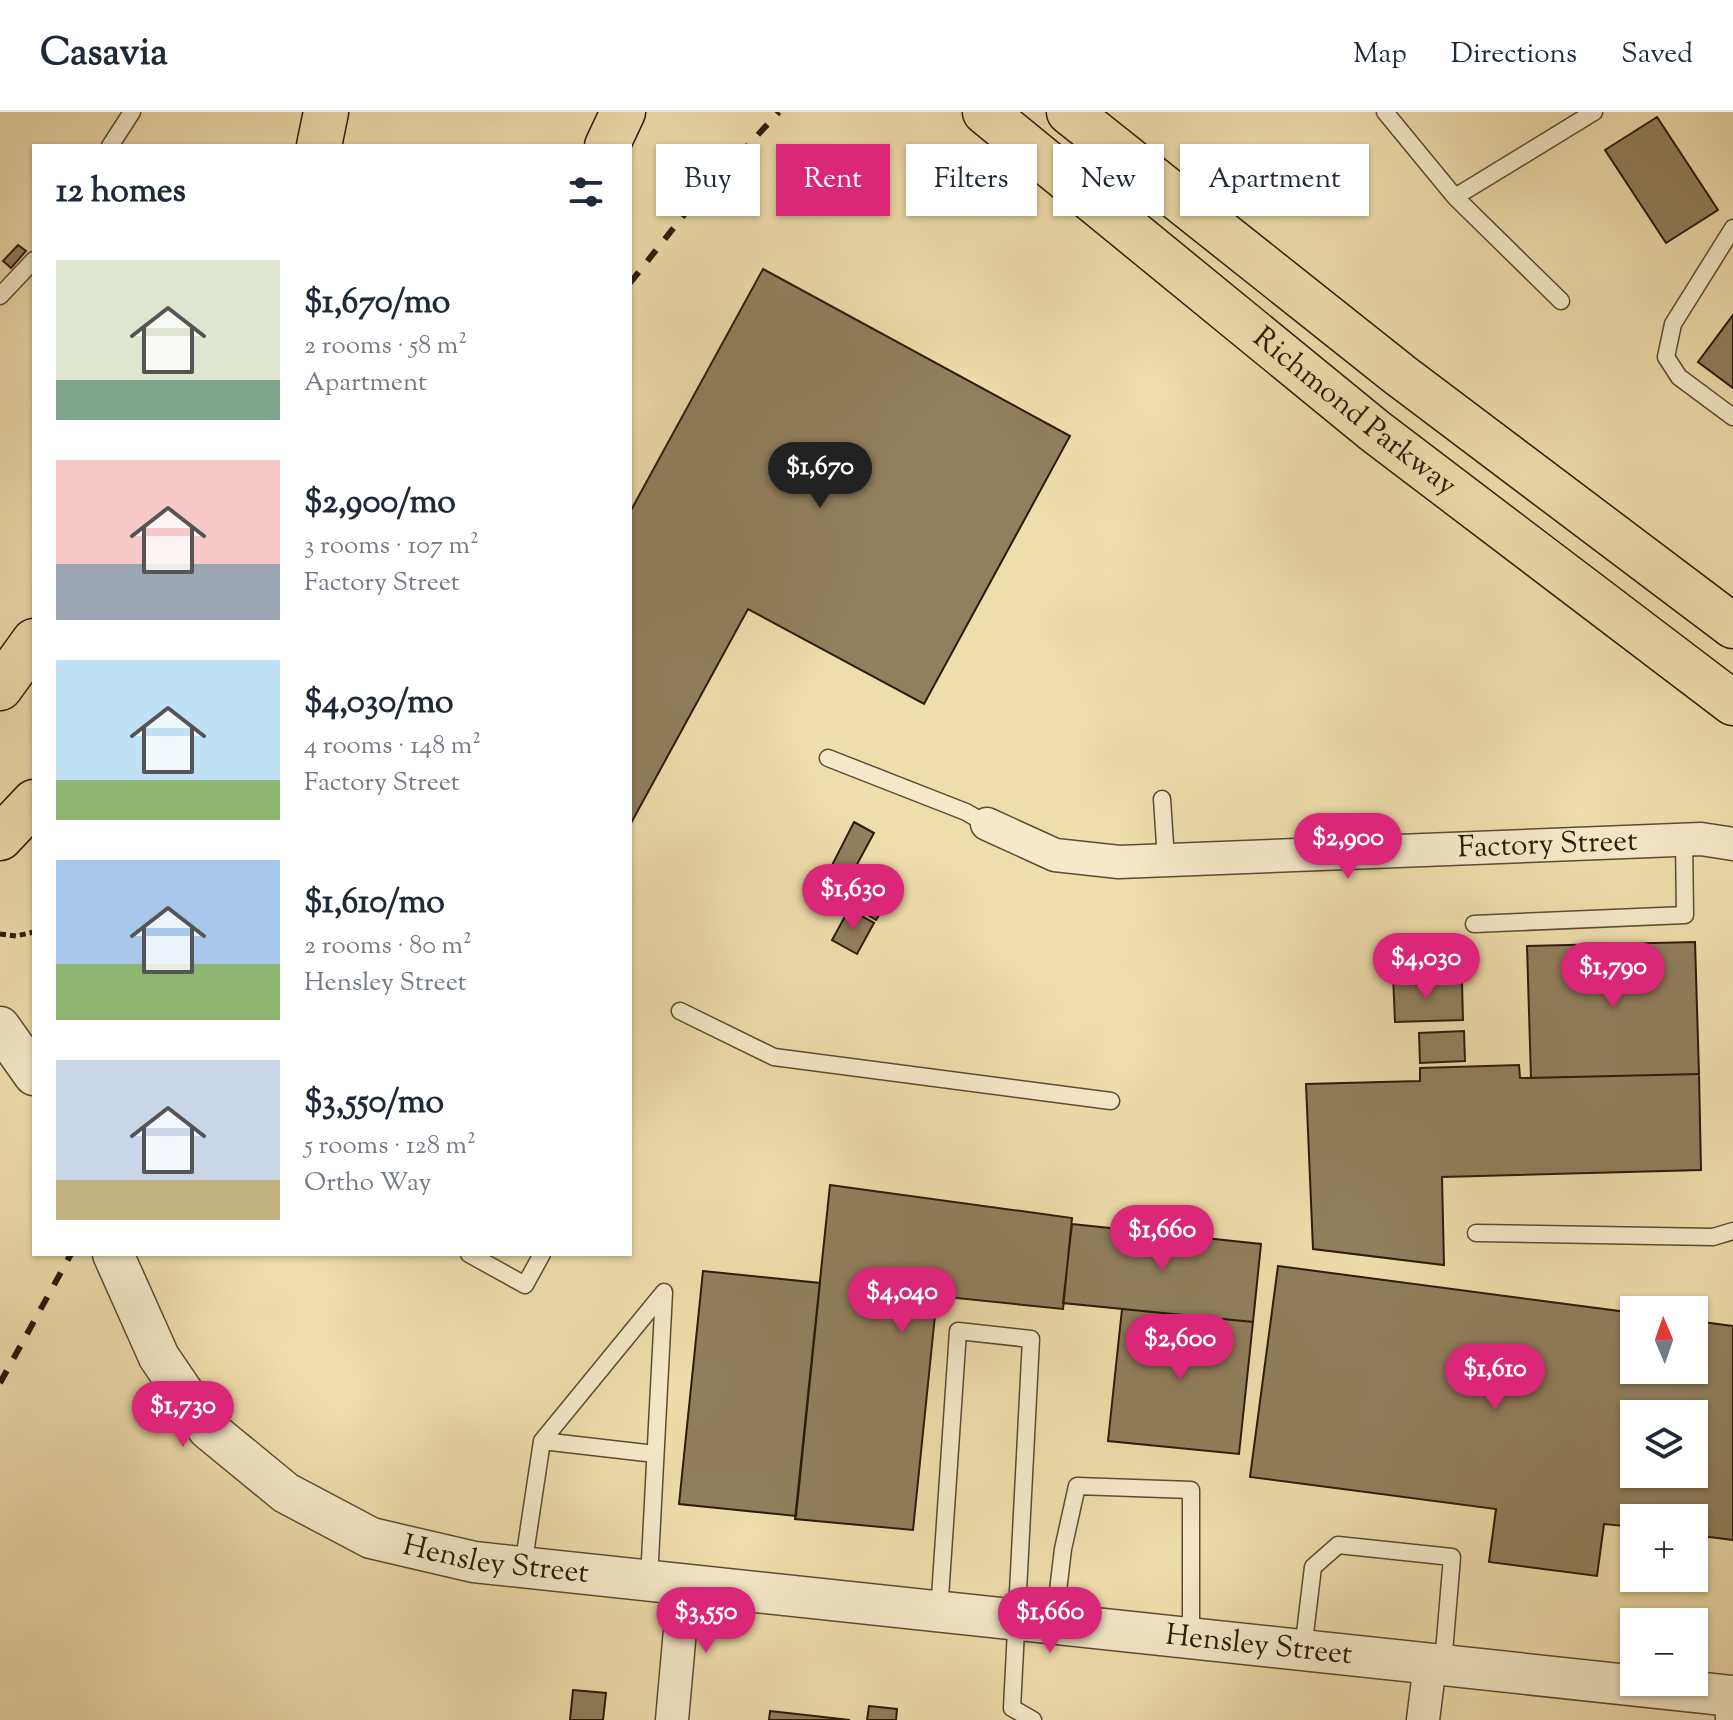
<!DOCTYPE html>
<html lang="en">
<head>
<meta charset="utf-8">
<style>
	:root { --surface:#fff; --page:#f2f2f3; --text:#1f2937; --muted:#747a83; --line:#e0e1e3; --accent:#db2777 }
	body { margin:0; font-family:"Sorts Mill Goudy",serif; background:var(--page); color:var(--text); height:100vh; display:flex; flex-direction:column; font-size:30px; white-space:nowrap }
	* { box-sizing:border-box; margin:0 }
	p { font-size:26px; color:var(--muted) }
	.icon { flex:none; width:44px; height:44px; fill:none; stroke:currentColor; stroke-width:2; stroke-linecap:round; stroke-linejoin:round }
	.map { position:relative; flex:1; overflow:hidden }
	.details { position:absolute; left:32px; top:32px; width:600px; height:1112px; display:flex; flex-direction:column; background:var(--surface); border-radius:0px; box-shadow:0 2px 6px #0004 }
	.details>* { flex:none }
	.banner { position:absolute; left:656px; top:32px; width:760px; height:72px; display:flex; gap:16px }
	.needle { width:52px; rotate:358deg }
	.buttons { position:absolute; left:1620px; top:1184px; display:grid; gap:16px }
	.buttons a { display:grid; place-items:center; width:88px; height:88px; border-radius:0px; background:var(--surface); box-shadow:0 2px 6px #0004; font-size:40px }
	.price { position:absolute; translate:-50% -68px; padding:0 18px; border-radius:28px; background:var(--accent); color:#fff; font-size:26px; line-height:52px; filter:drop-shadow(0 2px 4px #0008) }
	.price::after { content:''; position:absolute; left:50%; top:48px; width:24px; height:18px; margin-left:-12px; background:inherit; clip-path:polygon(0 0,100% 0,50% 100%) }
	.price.on { background:#222; color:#fff }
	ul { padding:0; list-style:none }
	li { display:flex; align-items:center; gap:24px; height:200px; padding:0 24px }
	li span { display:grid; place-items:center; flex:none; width:224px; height:160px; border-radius:0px; color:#555 }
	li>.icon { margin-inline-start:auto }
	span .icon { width:96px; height:96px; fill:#fffc; stroke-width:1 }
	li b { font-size:34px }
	h2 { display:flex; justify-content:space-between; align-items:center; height:96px; padding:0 24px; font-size:34px }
	.tag { padding:0 28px; border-radius:0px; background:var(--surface); box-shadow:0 2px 6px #0004; font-size:28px; line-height:72px }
	.tag.on { background:var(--accent); color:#fff }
	header { display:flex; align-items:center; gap:48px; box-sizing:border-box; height:112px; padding:0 40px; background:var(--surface); border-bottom:2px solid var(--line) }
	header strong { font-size:38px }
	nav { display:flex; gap:44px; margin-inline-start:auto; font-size:28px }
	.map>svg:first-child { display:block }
</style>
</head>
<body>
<header>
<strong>Casavia</strong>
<nav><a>Map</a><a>Directions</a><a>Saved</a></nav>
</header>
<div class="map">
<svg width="1733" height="1608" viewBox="0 0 1733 1608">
	<rect width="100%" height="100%" fill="#f0ddac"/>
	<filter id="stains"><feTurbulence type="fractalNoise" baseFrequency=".0025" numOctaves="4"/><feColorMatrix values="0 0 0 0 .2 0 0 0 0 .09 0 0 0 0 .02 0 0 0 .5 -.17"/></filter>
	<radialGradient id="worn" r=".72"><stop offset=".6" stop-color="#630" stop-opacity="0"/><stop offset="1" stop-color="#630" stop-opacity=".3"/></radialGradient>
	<!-- building -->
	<path fill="#927f5e" stroke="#2c1a0a" stroke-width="2" fill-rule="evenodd" d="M1657 5 1718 98 1666 131 1605 38Z
		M18 133 26 139 11 156 3 149Z
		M763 157 1070 324 924 592 748 497 630 713V400Z
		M1733 203V276L1698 250Z
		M854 710 874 721 847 771 828 761Z
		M872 791 883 797 876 808 866 802Z
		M849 797 874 811 857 842 832 828Z
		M1695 830 1699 962 1531 966 1527 834Z
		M1415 862 1416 873 1462 871 1463 908 1395 910 1393 863Z
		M1464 919 1465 949 1420 951 1419 921Z
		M1519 953 1520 966 1699 962 1701 1058 1442 1065 1444 1153 1313 1137 1306 972 1420 969V956Z
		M830 1073 1072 1106 1063 1197 937 1184 913 1418 795 1407Z
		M1072 1112 1261 1132 1253 1210 1063 1191Z
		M1278 1154 1634 1201V1258H1694V1209L1733 1214V1428L1694 1423V1406H1634V1415L1604 1412 1597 1464 1489 1450 1496 1397 1250 1365ZM1634 1302H1694V1362H1634Z
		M703 1159 820 1171 796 1404 679 1392Z
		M1122 1197 1253 1210 1239 1342 1108 1329Z
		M573 1578 606 1581 603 1608H570Z
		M869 1594 897 1597 896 1608H867Z
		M770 1599 850 1608H769Z"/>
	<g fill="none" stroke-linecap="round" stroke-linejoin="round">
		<!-- service casing -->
		<g stroke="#5d4b32" stroke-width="19">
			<path id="service" d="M1385 0 1455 85 1594 0
				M110 34 132 0
				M1455 85 1561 189
				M1733 116 1673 212 1666 245 1679 265 1733 305
				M0 184 34 148
				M828 646 966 700 987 712
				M1162 687 1166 748
				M1474 812 1685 803 1684 727
				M680 899 774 945 1111 989
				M1476 1121 1713 1125 1733 1119
				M469 1142 525 1173 542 1142
				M542 1329 655 1342
				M523 1455 542 1329 664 1180 649 1467
				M939 1500 958 1219 1031 1227 1012 1596 1033 1608
				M1054 1512 1063 1437 1077 1374 1191 1378V1525
				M1303 1538 1313 1455 1338 1433 1452 1445 1443 1552"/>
		</g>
		<!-- minor casing -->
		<g stroke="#5d4b32" stroke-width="35">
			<g id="minor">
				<path id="s1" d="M987 712 1055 743 1119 750 1701 727 1733 732"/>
				<path d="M1731 1584 1732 1608"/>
				<path d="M672 1608 684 1473"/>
				<path d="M1423 1608 1430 1552"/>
			</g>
		</g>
		<!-- tertiary casing -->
		<g stroke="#5d4b32" stroke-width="43">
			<g id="tertiary">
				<path d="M0 915 34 963"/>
				<path id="s2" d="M113 1142 159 1245 208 1317 286 1381 371 1426 474 1450 1733 1584"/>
			</g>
		</g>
		<!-- primary casing -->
		<g stroke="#2c1a0a" stroke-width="47">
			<path id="primary" d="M319 34 326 0
				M607 34 623 0
				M0 576 34 529
				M0 726 34 690"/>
		</g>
		<!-- trunk casing -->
		<g stroke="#2c1a0a" stroke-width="47">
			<g id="trunk">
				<path id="s3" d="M985 0 1375 319 1733 591"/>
				<path d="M1069 0 1400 263 1733 514"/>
			</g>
		</g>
		<!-- path -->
		<path stroke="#2c1a0a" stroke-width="5" stroke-dasharray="6 4" stroke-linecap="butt" d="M0 822 16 824 34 820"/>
		<!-- service -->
		<use href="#service" stroke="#f5e9c9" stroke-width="16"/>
		<!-- minor -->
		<use href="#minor" stroke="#f5e9c9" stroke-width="32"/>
		<!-- tertiary -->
		<use href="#tertiary" stroke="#f5e9c9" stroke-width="40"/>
		<!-- primary -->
		<use href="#primary" stroke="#f0ddac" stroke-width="44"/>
		<!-- trunk -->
		<use href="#trunk" stroke="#f0ddac" stroke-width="44"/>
		<!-- rail -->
		<path stroke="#2c1a0a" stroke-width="6" stroke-dasharray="14 14" stroke-linecap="butt" d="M630 171 687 99 779 0
			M0 1271 71 1142"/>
	</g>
	<g text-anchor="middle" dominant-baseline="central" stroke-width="8" stroke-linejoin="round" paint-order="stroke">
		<!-- street labels -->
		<g font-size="30" fill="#2c1a0a" stroke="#f5e9c9">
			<text stroke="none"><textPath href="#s3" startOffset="476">Richmond Parkway</textPath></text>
			<text stroke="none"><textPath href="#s1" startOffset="568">Factory Street</textPath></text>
			<text stroke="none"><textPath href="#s2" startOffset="524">Hensley Street</textPath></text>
			<text stroke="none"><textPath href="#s2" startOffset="1292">Hensley Street</textPath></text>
		</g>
	</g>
	<rect width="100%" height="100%" filter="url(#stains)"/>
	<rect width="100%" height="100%" fill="url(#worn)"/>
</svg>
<div class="buttons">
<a><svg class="needle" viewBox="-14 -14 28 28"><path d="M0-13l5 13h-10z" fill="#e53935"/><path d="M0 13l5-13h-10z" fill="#747a83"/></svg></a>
<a><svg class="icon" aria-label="layers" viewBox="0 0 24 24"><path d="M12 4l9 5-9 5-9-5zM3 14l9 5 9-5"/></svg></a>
<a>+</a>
<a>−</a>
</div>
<b class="price on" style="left:820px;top:398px">$1,670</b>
<b class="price" style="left:1348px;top:769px">$2,900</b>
<b class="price" style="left:853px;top:820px">$1,630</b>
<b class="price" style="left:1426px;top:889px">$4,030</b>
<b class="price" style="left:1613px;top:898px">$1,790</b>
<b class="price" style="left:1162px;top:1161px">$1,660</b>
<b class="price" style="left:902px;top:1223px">$4,040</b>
<b class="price" style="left:1180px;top:1270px">$2,600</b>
<b class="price" style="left:1495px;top:1300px">$1,610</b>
<b class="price" style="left:183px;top:1337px">$1,730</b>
<b class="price" style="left:706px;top:1543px">$3,550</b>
<b class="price" style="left:1050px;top:1543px">$1,660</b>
<div class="banner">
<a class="tag">Buy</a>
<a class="tag on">Rent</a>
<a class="tag">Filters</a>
<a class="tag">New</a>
<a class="tag">Apartment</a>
</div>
<section class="details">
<h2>12 homes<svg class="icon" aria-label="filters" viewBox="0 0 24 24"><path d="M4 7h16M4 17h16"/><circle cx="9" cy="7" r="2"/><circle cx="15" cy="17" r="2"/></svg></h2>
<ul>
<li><span style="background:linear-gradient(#dfe7d0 75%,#7fa58c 0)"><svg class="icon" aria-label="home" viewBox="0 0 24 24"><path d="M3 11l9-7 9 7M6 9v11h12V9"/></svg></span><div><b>$1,670/mo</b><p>2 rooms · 58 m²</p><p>Apartment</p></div></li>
<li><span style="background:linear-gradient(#f6c9c9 65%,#9aa5b1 0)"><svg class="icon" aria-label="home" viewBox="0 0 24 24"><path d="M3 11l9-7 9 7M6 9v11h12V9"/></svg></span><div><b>$2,900/mo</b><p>3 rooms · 107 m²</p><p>Factory Street</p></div></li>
<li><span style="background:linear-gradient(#bfe0f5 75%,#8fb573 0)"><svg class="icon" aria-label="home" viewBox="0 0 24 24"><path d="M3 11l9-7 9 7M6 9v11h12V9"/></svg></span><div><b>$4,030/mo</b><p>4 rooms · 148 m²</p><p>Factory Street</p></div></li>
<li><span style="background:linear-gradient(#a9c7e8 65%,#8fb573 0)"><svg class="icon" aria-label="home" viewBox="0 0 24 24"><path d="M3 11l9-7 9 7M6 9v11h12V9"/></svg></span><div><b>$1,610/mo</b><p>2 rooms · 80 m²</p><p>Hensley Street</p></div></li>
<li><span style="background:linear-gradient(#c9d6e8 75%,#c2b280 0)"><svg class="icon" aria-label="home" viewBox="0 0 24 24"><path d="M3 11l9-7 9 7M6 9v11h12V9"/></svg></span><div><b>$3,550/mo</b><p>5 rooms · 128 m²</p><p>Ortho Way</p></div></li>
</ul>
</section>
</div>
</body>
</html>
